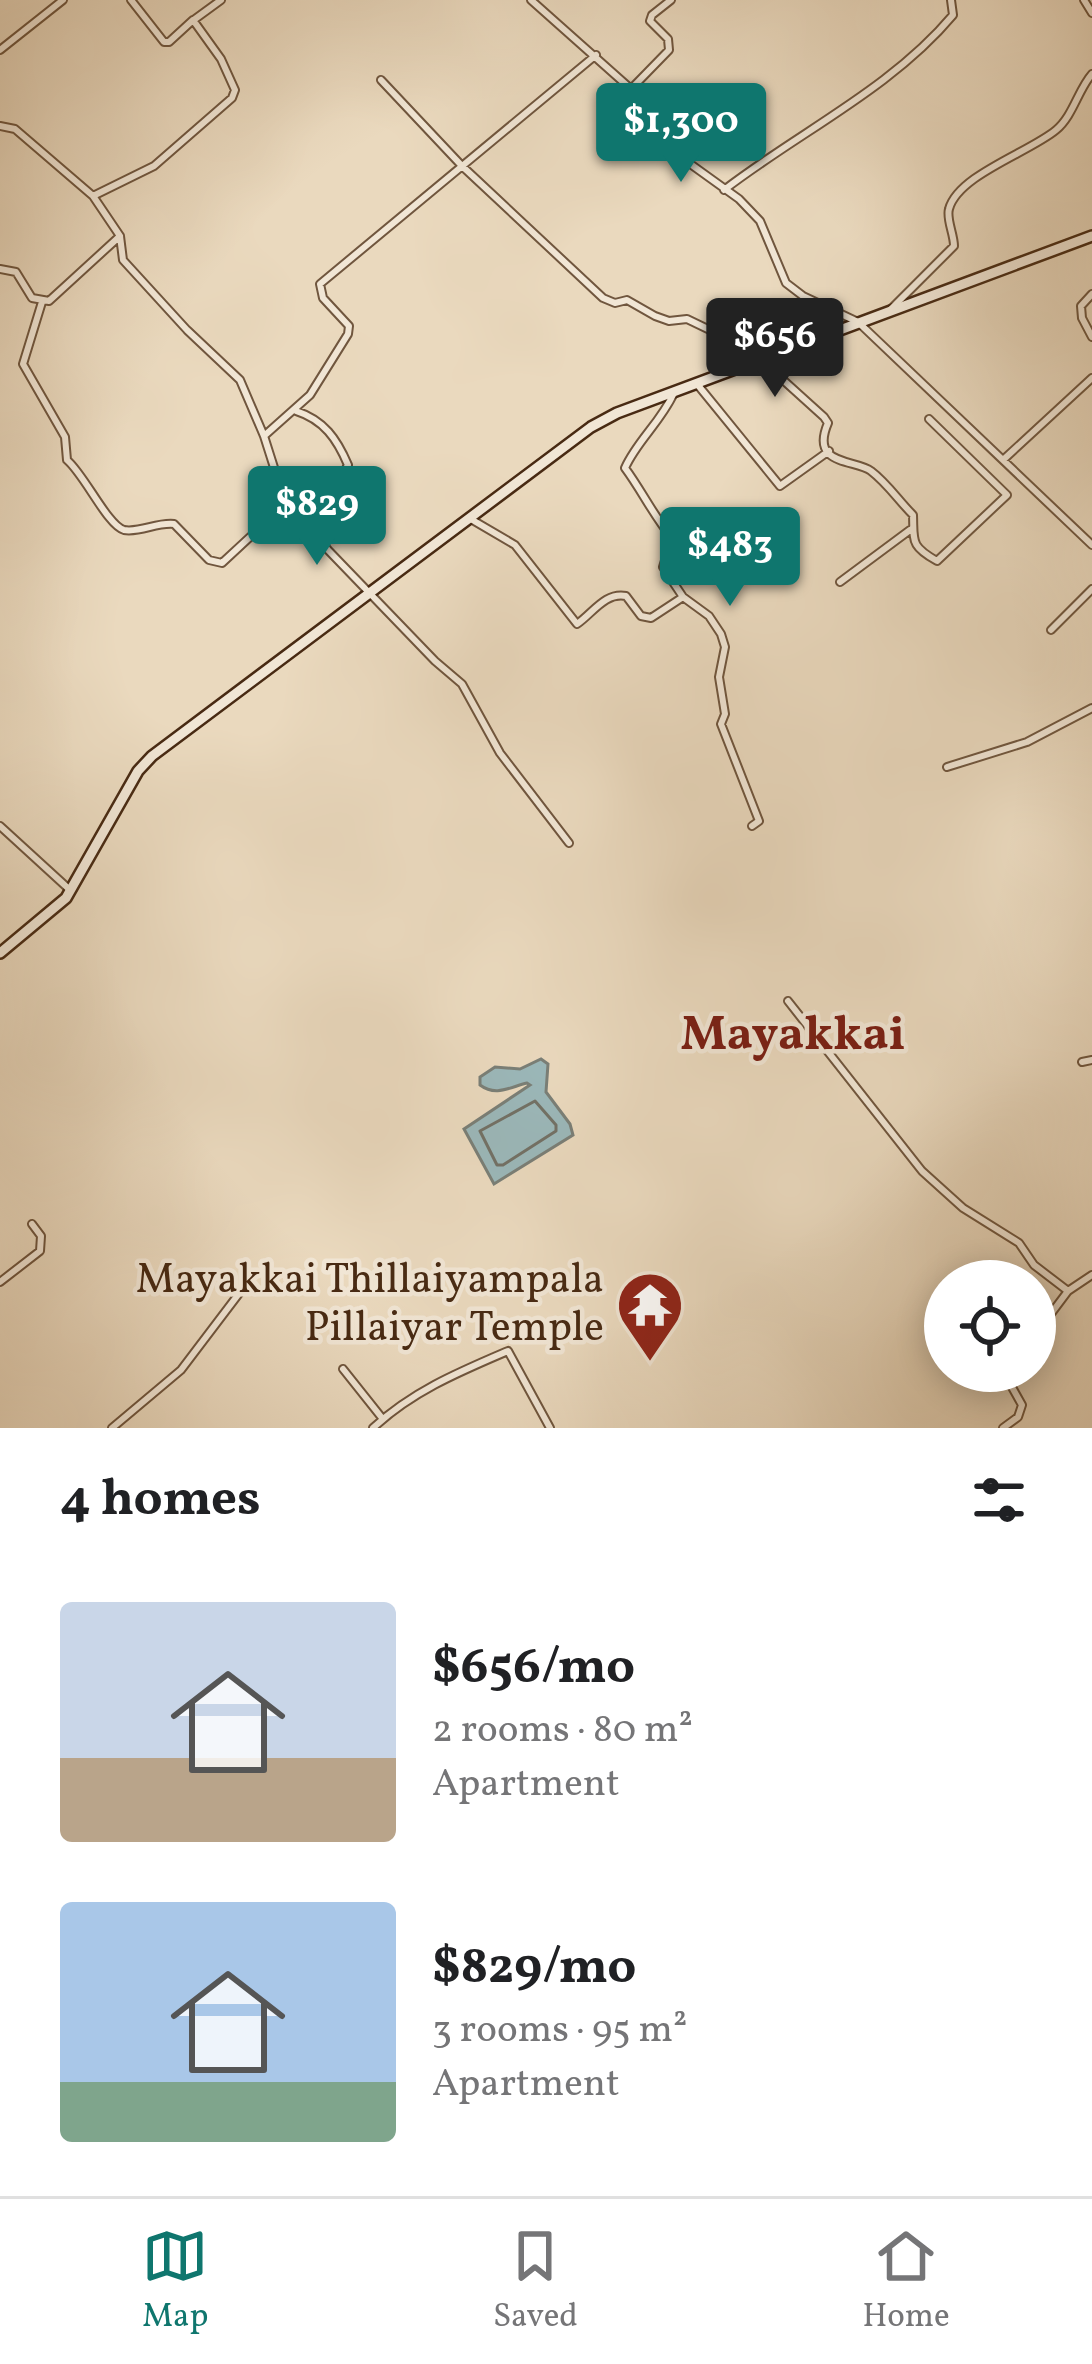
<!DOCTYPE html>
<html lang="en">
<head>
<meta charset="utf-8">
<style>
	:root { --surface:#fff; --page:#f6f6f6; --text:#202124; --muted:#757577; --line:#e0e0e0; --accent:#0f766e }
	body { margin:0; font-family:Vollkorn,serif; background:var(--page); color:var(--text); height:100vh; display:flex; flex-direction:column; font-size:45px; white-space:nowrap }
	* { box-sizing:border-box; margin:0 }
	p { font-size:39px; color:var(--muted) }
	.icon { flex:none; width:66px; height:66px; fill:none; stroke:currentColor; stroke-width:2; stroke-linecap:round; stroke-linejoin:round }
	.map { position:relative; height:1428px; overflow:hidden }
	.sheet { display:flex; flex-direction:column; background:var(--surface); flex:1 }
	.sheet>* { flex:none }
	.tools { position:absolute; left:924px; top:1260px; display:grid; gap:24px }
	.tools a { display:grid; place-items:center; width:132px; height:132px; border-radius:50%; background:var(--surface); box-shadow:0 6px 30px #0003; font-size:60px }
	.price { position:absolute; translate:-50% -102px; padding:0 27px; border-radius:12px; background:var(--accent); color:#fff; font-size:39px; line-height:78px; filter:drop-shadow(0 3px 6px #0008) }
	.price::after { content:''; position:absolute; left:50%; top:72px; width:36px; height:27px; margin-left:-18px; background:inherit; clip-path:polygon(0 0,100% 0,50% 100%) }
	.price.active { background:#222; color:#fff }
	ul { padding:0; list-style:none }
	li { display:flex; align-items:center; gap:36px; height:300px; padding:0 60px }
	li span { display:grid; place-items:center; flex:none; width:336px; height:240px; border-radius:12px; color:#555 }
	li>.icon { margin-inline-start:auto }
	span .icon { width:144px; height:144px; fill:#fffc; stroke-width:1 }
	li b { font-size:51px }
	h2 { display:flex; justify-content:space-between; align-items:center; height:144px; padding:0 60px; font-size:51px }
	.tab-bar { display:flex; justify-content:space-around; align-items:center; height:168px; border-top:3px solid var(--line); background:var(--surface); font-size:33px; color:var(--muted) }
	.tab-bar a { display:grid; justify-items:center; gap:6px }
	.tab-bar .active { color:var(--accent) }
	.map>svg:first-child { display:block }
</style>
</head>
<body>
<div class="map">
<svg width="1092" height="1428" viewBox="0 0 1092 1428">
	<rect width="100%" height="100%" fill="#ead9be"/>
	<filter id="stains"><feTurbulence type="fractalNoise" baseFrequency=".00167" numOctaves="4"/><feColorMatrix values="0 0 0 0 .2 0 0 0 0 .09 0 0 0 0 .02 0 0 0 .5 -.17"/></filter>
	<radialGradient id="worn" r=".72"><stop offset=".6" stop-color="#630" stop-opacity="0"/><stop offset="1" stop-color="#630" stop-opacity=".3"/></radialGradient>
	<!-- water -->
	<path fill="#9bb8ba" stroke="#7a7f77" stroke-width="3" d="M541 1059 548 1064 546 1092 570 1124 573 1135 494 1184 464 1129 530 1085 527 1083C510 1087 496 1097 480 1085V1077L495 1067 520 1069Z"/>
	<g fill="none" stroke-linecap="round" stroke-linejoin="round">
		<!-- shore -->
		<path stroke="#727166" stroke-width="3" d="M535 1101 556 1125V1131L503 1165H497L480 1131Z"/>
		<!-- street casing -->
		<g stroke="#70563e" stroke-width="10">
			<path id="street" d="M131 0 164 42H169L193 20 221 59 235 90 232 98 154 166 93 196 120 236 123 260 187 330 240 380 264 436
				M531 0 631 89 642 103 648 124 664 145 739 199 760 221 786 283 803 296 858 322 1092 545
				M1084 0 1092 13
				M195 19 221 0
				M0 50 63 0
				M381 80 462 166 603 298 615 303 627 300 655 316 669 321 687 319 737 343 761 360 824 417 828 423C809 467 857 459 871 471 887 483 899 501 913 515 914 541 910 546 937 561L1007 495 929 419
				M632 88 669 50 668 39 650 21 652 15 671 0
				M0 126 15 129 93 196
				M724 190C799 132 891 89 953 15L951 0
				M0 269 16 272 32 298 49 301 120 236
				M1092 294 1081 306 1082 318 1092 337
				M42 302 23 364 65 437 67 460C84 474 108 526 124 530 140 533 157 522 174 524L209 560 222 563 291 499
				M891 309 954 246C954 234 946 219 949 209 958 175 1030 152 1056 130 1073 116 1078 90 1092 74
				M697 384 780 486 829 451
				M674 393C660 423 637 441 625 468 642 491 653 515 672 538L663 567 683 597 709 616 721 634 725 647 719 677 725 714 721 724 759 821 752 826
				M296 411C324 420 337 439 348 465L338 482 301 513
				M1003 460 1092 378
				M469 518 515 545 577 624C593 613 605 592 626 596L641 616 651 618 683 597
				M840 582 910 530
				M1051 630 1092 589
				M947 767 1027 742 1092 708
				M0 826 70 890
				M569 843 500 753 462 684 435 661 328 550 300 514 277 477 264 436 310 395 348 334 349 326 323 298 320 284 596 55
				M788 1001 922 1171 963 1208 1019 1243 1034 1265 1068 1291
				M1082 1062 1092 1060
				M0 1282 40 1251 41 1236 32 1224
				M1035 1335 1068 1291 1092 1275
				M343 1369 382 1418
				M112 1428 181 1370 247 1283
				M373 1428C413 1391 459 1372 508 1351L550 1428
				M1003 1428 1018 1417 1022 1405 1008 1380 1009 1371"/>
		</g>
		<!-- secondary casing -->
		<g stroke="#482a13" stroke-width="14">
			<path id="secondary" d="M0 953 66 898 138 771 152 756 591 427 617 413 1092 236"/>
		</g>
		<!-- street -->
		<use href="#street" stroke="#f1e6d5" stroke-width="6"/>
		<!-- secondary -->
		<use href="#secondary" stroke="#f1e6d5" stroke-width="9"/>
	</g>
	<!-- icons -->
	<defs>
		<g id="temple-pin" transform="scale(3.45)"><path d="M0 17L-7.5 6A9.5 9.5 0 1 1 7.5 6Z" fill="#8f2418" stroke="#f1e6d5"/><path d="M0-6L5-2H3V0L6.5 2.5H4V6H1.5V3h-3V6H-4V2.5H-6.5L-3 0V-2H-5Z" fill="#fff"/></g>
	</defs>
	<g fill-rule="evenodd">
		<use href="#temple-pin" x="650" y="1305"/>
	</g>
	<g text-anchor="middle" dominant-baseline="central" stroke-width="9" stroke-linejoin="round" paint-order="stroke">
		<!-- poi labels -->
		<g font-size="42" fill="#482a13" stroke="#f1e6d5" text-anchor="end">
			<text x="604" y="1281">Mayakkai Thillaiyampala<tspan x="604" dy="48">Pillaiyar Temple</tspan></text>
		</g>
		<!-- quarter labels -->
		<g font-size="48" font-weight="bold" fill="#7a1f14" stroke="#f1e6d5">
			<text x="793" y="1036">Mayakkai</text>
		</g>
	</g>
	<rect width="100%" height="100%" filter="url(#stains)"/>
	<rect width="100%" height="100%" fill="url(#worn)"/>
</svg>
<div class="tools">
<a><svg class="icon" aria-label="locate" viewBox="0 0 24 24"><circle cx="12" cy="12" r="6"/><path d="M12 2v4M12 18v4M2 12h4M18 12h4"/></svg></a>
</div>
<b class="price" style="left:681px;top:185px">$1,300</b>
<b class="price active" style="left:775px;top:400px">$656</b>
<b class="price" style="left:317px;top:568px">$829</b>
<b class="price" style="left:730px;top:609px">$483</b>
</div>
<section class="sheet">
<h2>4 homes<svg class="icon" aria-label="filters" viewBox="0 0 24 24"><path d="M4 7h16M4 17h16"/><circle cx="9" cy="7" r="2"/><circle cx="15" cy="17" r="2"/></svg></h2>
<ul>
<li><span style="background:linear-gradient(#c9d6e8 65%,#b9a48a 0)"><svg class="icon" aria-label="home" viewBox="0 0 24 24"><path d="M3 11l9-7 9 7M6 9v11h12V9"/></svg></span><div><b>$656/mo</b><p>2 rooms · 80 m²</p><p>Apartment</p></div></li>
<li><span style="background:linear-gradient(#a9c7e8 75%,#7fa58c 0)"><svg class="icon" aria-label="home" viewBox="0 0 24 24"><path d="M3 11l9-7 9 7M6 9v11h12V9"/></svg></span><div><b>$829/mo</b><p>3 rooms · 95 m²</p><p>Apartment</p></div></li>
</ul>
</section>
<nav class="tab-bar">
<a class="active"><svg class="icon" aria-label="map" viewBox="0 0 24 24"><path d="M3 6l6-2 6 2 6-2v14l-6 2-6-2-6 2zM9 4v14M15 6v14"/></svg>Map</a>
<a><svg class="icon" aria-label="saved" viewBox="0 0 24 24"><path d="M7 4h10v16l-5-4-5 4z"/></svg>Saved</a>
<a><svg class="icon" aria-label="home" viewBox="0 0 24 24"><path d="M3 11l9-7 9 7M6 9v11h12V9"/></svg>Home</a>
</nav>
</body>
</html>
